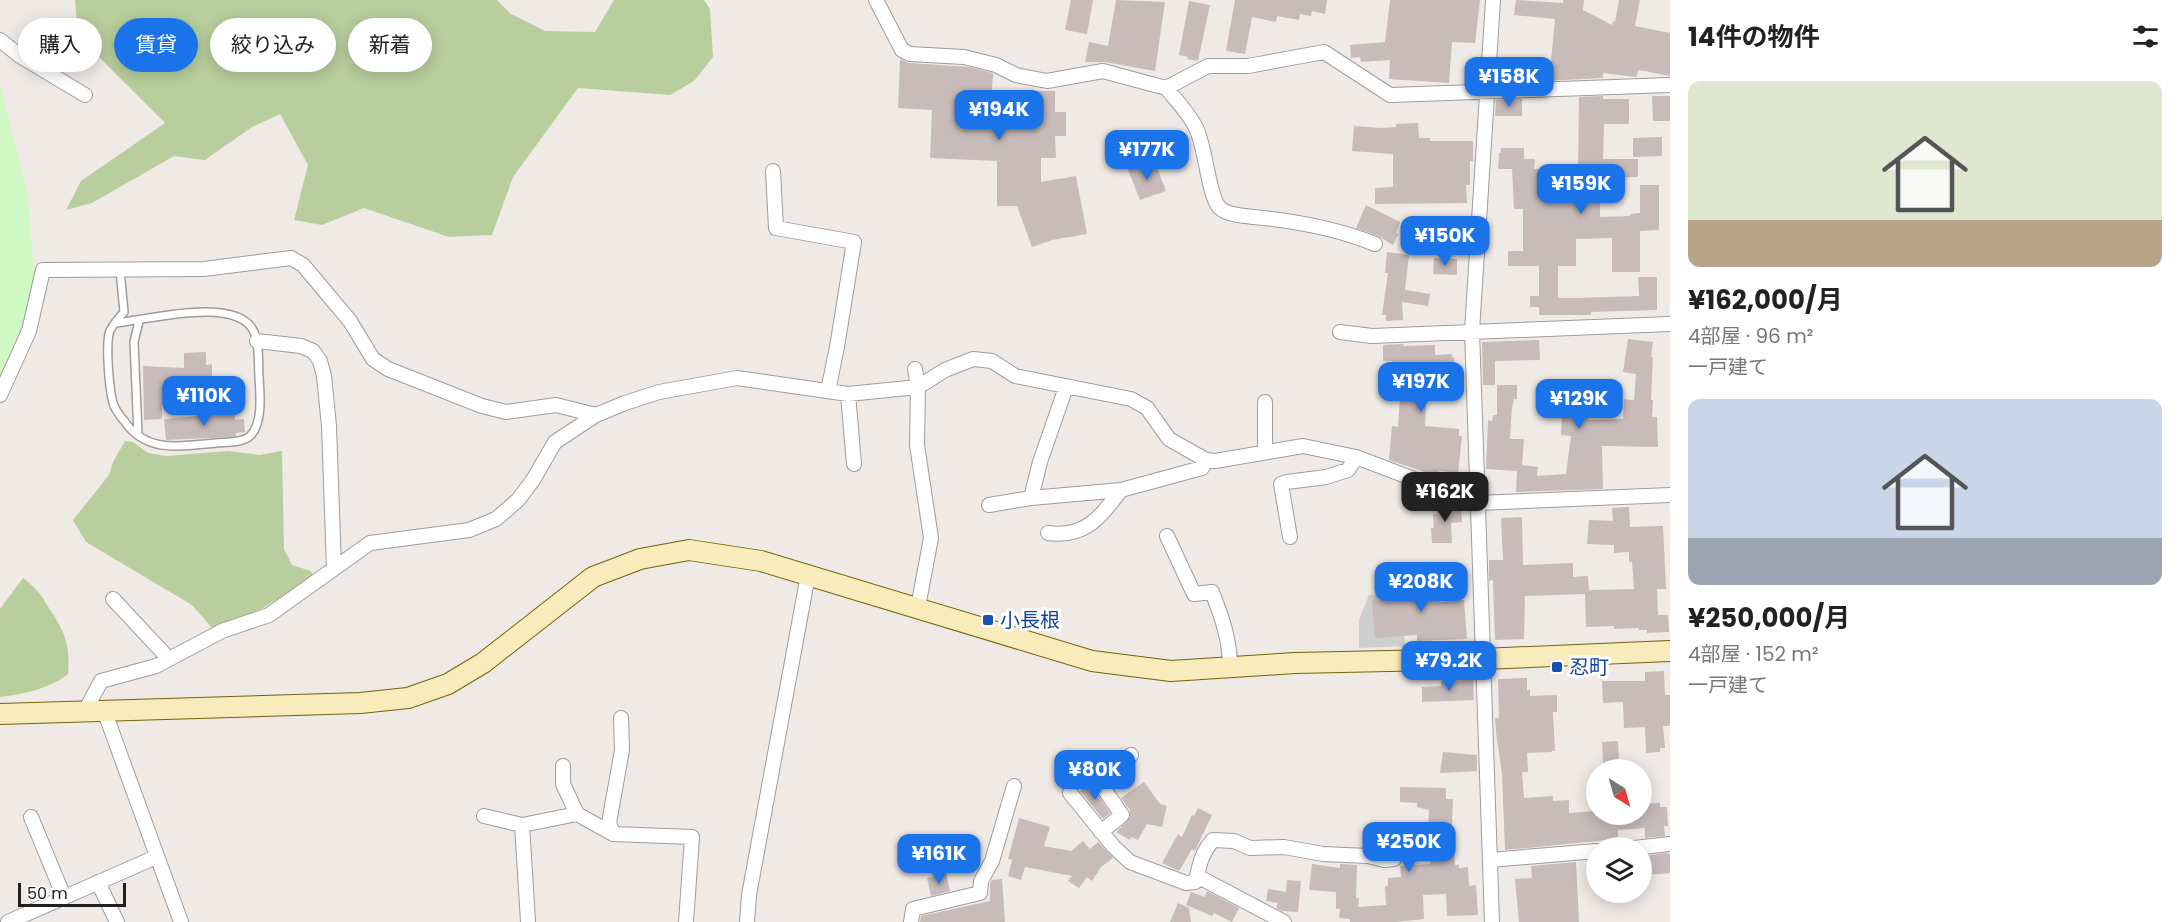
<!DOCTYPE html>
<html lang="ja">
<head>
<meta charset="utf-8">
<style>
	:root { --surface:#fff; --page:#f2f2f2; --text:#222; --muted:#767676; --accent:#1a73e8 }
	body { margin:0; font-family:Poppins,"Noto Sans JP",sans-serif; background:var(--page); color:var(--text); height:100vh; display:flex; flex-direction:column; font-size:22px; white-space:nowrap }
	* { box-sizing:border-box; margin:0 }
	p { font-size:20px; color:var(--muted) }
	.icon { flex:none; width:33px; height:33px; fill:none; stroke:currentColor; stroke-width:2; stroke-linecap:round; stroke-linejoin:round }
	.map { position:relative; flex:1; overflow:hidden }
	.sheet { display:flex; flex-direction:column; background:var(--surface); width:510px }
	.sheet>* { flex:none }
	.guide { position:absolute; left:18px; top:18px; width:570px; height:54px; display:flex; gap:12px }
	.needle { width:39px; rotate:143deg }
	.fabs { position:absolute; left:1586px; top:759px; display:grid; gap:12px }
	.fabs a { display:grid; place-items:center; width:66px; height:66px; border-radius:50%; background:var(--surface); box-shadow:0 3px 15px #0003; font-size:30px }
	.scale { position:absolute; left:18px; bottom:15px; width:108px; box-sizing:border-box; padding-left:6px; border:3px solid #202020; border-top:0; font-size:16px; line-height:21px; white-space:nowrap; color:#202020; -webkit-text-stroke:4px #fff; paint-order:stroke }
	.price { position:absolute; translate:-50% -51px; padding:0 14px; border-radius:12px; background:var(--accent); color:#fff; font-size:20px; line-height:39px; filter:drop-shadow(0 2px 3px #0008) }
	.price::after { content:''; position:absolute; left:50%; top:36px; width:18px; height:14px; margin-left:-9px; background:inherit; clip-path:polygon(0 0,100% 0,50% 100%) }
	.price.on { background:#222; color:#fff }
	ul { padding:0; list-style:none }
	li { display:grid; align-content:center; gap:12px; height:318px; padding:0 18px }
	li span { display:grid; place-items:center; height:186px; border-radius:12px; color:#555 }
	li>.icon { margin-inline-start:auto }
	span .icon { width:108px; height:108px; fill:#fffc; stroke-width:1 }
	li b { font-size:26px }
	h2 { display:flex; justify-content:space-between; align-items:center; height:72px; padding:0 18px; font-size:26px }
	.tag { padding:0 21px; border-radius:27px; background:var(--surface); box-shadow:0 3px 15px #0003; font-size:21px; line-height:54px }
	.tag.on { background:var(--accent); color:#fff }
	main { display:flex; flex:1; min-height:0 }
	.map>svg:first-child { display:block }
</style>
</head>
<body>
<main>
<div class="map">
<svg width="1670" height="922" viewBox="0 0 1670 922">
	<rect width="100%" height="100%" fill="#f0eae6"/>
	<!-- religious -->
	<path fill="#cecece" d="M1369 595H1402L1405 646 1359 648V620Z"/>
	<!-- forest -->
	<path fill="#b8ce9c" d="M75 0H497L511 14 545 31 595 32 614 0H704L710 9 713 57 694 81 670 95 578 88 513 177 492 235 449 237 364 208 322 225 294 220 308 165 280 114 252 127 205 160 174 156 92 203 66 210 81 181 165 123 78 36Z
		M125 441 133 442 148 453 166 456 228 451 259 455 282 451 284 549 292 565 311 571 314 577 261 609 213 629 192 605 86 542 73 520 109 475 113 462Z
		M23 578C40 591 40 594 51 611 66 634 70 646 68 674 49 689 24 694 0 697V609Z"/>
	<!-- park -->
	<path fill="#cff8c5" d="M0 84 27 192 35 277 25 323 0 376Z"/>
	<!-- building -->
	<path fill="#c8bbba" d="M1071 0H1093L1087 34 1065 30Z
		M1116 0 1165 2 1155 71 1105 62H1085L1089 42 1108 46Z
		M1235 0H1327L1325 14 1312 11 1311 16 1300 14 1299 20 1277 16 1276 22 1252 17 1245 54 1226 51Z
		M1390 0H1480L1475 43 1452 42 1449 83 1389 79 1390 60 1361 62 1360 57 1351 58 1350 45 1385 42Z
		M1516 0 1563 3V0H1584L1583 10 1612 25 1613 21 1615 22 1619 0H1640L1635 26 1670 33V76L1639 70 1636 77 1603 73V78L1543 81 1521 79 1522 81 1500 82 1501 67 1516 68V62L1527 63V60L1551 61 1555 19 1514 15Z
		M1189 1 1210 5 1198 61 1187 59 1188 57 1179 55Z
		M900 59 909 63 969 67 993 73 992 91H1055V112H1066V136H1055L1056 158H1041V182L1076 176 1087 234 1052 240 1032 247 1017 206H997V161L930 158 932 110 898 108Z
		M1603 96V99H1629V124H1604L1603 159H1638V177L1600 178V217L1630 216V214L1640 213V185H1659V230L1640 231V272H1612V238L1576 239V266H1558V295L1559 298H1576L1639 296 1638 277H1657V310L1591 312V315H1539V307H1530V296H1539V266H1508V251H1523V209H1514L1512 169H1498L1499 153H1501V148H1524V159H1535L1534 169 1578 170 1579 97Z
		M1652 96H1670V121H1653Z
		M1522 99V116H1495L1496 100Z
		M1418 123 1419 138H1430V141H1473V161H1470V185H1466L1467 203 1375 204V188L1393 187V154L1352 151 1354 126 1381 128 1396 127V124Z
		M1662 137V156L1633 157V138Z
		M1139 165 1141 171 1156 165 1166 191 1140 200 1127 167Z
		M1366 205 1400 222 1396 233 1398 234 1393 245 1378 236 1356 228Z
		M1387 252 1409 255 1405 290 1430 294 1428 306 1402 302 1403 320 1386 321V315H1382L1388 273H1385Z
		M1434 258 1457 259V275L1433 274Z
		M1628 339 1653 342 1651 357H1653L1651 400H1653L1652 417H1657L1658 447 1602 446 1603 489 1516 492 1517 471 1486 469 1488 420 1492 421 1493 415H1497V385H1517V399H1514L1512 408 1510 439H1524L1522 465 1538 467 1537 476 1566 474 1571 436 1561 435 1562 413H1557L1556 396H1564L1563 381 1586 380 1588 420 1623 419 1624 399 1634 400 1636 374 1623 372Z
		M1539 340 1540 360 1495 361V385H1483L1482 342Z
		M1404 344 1403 346 1435 345V355L1452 354V357H1454L1455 369 1428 370 1425 426 1459 429V436H1462L1458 473 1439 471V476L1428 475V473L1389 460 1392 426 1398 427 1402 368 1392 369V361H1383V345Z
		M206 352V365L212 364V376L206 377 207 392 162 394V419L144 420 143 366 184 368V353Z
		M235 413V420L244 419 245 432 236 433V436L230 437 166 440 164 419Z
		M1455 504 1461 507 1462 522 1451 523 1452 543H1432L1431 528H1434L1433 514H1437V505Z
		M1629 507 1630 527 1663 526 1666 589H1657L1658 615H1668L1669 632 1647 633V630H1639V628L1614 629V626L1586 627 1585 594 1525 596 1524 639 1495 640 1493 580 1489 581V560H1503L1501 518 1522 517 1523 565 1573 563V577L1588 576 1589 590 1634 589 1632 562H1629V552L1614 553V545L1587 544 1589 520 1613 521 1612 508Z
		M1438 573 1440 602 1464 600 1467 639 1417 641V635L1375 638 1372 601 1406 598 1405 576Z
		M1664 671 1665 695H1670V726H1663L1665 748H1660V752L1646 753 1645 727 1624 728 1623 702 1603 703 1602 681H1645V672Z
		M1527 678V690H1530V696L1557 695V712H1553L1555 751H1552V752L1527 753 1528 772H1522L1524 798 1553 796V801L1569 800V813L1596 811V814H1641L1643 804 1660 803V807H1667L1668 826H1664L1665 836 1645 838V828L1618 830V839L1505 850 1502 774 1496 732 1495 718H1499L1498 679Z
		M1473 680 1474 700 1422 702V687L1441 686V681Z
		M1618 741 1619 762 1603 763 1602 742Z
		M1073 750 1090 776 1080 785 1061 760Z
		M1443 752 1477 755V771L1440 773Z
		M1144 782 1160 804 1167 806 1162 827 1147 824 1138 840 1131 837 1130 840 1116 832 1130 818V810L1121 798Z
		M1090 783 1110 813 1103 819 1080 791Z
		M1400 787 1446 788V799H1453L1452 825 1455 865H1459V868L1468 867 1469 886 1476 885 1478 915 1447 916 1446 894 1423 895 1424 919 1396 922H1350V919L1339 918 1340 909H1336V892L1309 890 1312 864 1340 868V864L1357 865 1356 898H1359L1358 907 1386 905 1385 886H1388V878L1401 877 1400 866 1430 864 1428 840 1429 810 1417 807V803L1400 802Z
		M1198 808 1212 815 1195 851 1192 849 1179 871 1162 863 1178 834 1182 837 1192 815 1194 816Z
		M1019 818 1050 827 1044 846 1071 851 1083 841 1090 849 1098 842 1113 858 1101 867 1092 881 1087 877 1079 888 1068 881 1072 876 1025 867 1021 880 1008 876 1012 860 1008 859Z
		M1666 853 1670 854V873L1646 875 1645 856Z
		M1576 862 1579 922H1519L1515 879 1532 878 1531 866Z
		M946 873 950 891 931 896 927 878Z
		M1002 879 1005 922H920L921 916 990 901V884L992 880Z
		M1287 880 1301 881 1298 912 1282 911 1276 908 1278 903 1266 901 1268 889 1286 892Z
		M1207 891 1239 908 1232 922 1214 913 1212 916 1186 905 1191 892 1205 897Z
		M1178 903 1189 908 1191 922H1170Z"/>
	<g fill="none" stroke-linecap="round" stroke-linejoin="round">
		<!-- lane casing -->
		<g stroke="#9d9d9d" stroke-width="10">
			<path id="lane" d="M116 323C147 320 238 295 254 332 260 346 258 363 259 377 260 393 263 422 251 435 244 443 227 442 216 443 183 446 147 454 125 422 120 416 115 410 113 403 109 388 106 349 109 334 110 327 119 318 124 312L120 270
				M138 434 134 342 139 321"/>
		</g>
		<!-- street casing -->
		<g stroke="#9d9d9d" stroke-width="16">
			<path id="street" d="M876 0 902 50 910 54 964 57 996 65 1016 75 1047 81 1103 71 1166 88 1208 66H1248L1324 52 1390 95 1670 85
				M0 40 20 56 85 95
				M1166 88C1176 100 1189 113 1196 128 1206 148 1208 194 1219 207 1226 215 1244 216 1254 217 1295 221 1336 228 1375 244
				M773 171 776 228 854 242 837 347 828 391
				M1340 332 1372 336 1670 324
				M257 341 301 346 313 351 320 361 324 376 329 426 334 568
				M915 369 918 387 917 445 931 538 918 607
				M848 394 854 464
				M0 395 29 331 43 270 204 269 291 258 303 265 350 321 373 359 388 369 482 406 506 412 556 405 596 415
				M1265 452V402
				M1031 498 1040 462 1066 387
				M989 505 1031 498 1121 490 1202 468 1206 460
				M1048 533C1086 538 1100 517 1121 490
				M1167 536 1194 594 1212 592C1222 617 1230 640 1230 667
				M1290 537 1281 484 1287 482 1326 477 1348 470 1356 457
				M113 599 169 659
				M104 710 181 922
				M85 711 101 681 156 666 222 631 269 615 370 543 469 530 496 519 518 500 533 480 555 442 596 415 625 403 659 392 737 378 848 394 918 387 945 370 973 359 992 361 1015 376 1131 399 1147 408 1169 439 1206 460 1215 461 1303 446 1356 457 1477 503 1670 495
				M563 766V784L577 814 613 834 692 837 686 922
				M1070 793 1113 846 1130 862 1186 883 1195 882 1197 876
				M484 816 522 825 577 814
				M31 817 64 897
				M522 825 528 922
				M1101 832 1122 815 1098 780 1131 755
				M613 834 609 823 622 750 621 718
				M1634 848 1670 844
				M1490 860 1596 851
				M98 882 117 922
				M8 922 156 857
				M747 922 749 895 808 575
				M911 922 913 909 980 893 981 881 992 861 1014 786
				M1284 922 1197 876C1200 862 1203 851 1213 840L1234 841 1250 848 1284 847 1323 854 1368 856 1384 860 1394 859
				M1492 922 1472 331 1493 0"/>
		</g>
		<!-- secondary casing -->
		<g stroke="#756408" stroke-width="22">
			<path id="secondary" d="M0 714 360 703 408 698 448 684 483 663 593 577 640 559 689 550 761 561 1092 661 1171 671 1295 663 1482 659 1670 651"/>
		</g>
		<!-- lane -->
		<use href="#lane" stroke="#fff" stroke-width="7"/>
		<!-- street -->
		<use href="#street" stroke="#fff" stroke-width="14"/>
		<!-- secondary -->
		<use href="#secondary" stroke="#f8ebbc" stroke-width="20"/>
	</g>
	<!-- markers -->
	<g fill="#1a4fb4" stroke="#fff" stroke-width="2">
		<rect x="982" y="614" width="12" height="12" rx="3"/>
		<rect x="1551" y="661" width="12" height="12" rx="3"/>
	</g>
	<g text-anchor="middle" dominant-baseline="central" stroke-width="6" stroke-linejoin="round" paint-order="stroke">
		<!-- transit labels -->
		<g font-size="20" fill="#164399" stroke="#fff" text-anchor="start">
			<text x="1000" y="620">小長根</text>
			<text x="1569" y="667">忍町</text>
		</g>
	</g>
</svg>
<div class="fabs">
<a><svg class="needle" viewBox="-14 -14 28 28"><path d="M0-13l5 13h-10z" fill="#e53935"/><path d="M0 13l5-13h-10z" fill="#767676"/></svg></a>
<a><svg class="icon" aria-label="layers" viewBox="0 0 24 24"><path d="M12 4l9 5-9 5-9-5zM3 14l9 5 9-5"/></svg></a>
</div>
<div class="scale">50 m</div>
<b class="price" style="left:1509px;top:108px">¥158K</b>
<b class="price" style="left:999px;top:141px">¥194K</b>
<b class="price" style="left:1147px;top:181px">¥177K</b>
<b class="price" style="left:1581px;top:215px">¥159K</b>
<b class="price" style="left:1445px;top:267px">¥150K</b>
<b class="price" style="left:1421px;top:413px">¥197K</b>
<b class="price" style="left:204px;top:427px">¥110K</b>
<b class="price" style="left:1579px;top:430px">¥129K</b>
<b class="price on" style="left:1445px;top:523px">¥162K</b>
<b class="price" style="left:1421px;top:613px">¥208K</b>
<b class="price" style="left:1449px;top:692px">¥79.2K</b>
<b class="price" style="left:1095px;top:801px">¥80K</b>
<b class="price" style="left:1409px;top:873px">¥250K</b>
<b class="price" style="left:939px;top:885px">¥161K</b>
<div class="guide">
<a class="tag">購入</a>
<a class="tag on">賃貸</a>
<a class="tag">絞り込み</a>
<a class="tag">新着</a>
</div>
</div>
<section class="sheet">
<h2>14件の物件<svg class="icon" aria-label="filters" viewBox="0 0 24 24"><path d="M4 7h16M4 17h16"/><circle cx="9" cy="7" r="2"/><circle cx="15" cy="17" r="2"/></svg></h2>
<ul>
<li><span style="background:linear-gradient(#dfe7d0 75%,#b9a48a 0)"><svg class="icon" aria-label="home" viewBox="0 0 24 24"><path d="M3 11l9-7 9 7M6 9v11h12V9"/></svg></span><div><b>¥162,000/月</b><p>4部屋 · 96 m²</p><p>一戸建て</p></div></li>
<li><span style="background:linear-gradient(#c9d6e8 75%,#9aa5b1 0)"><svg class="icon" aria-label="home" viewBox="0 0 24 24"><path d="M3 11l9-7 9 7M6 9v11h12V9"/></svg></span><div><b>¥250,000/月</b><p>4部屋 · 152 m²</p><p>一戸建て</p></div></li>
</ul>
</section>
</main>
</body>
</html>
